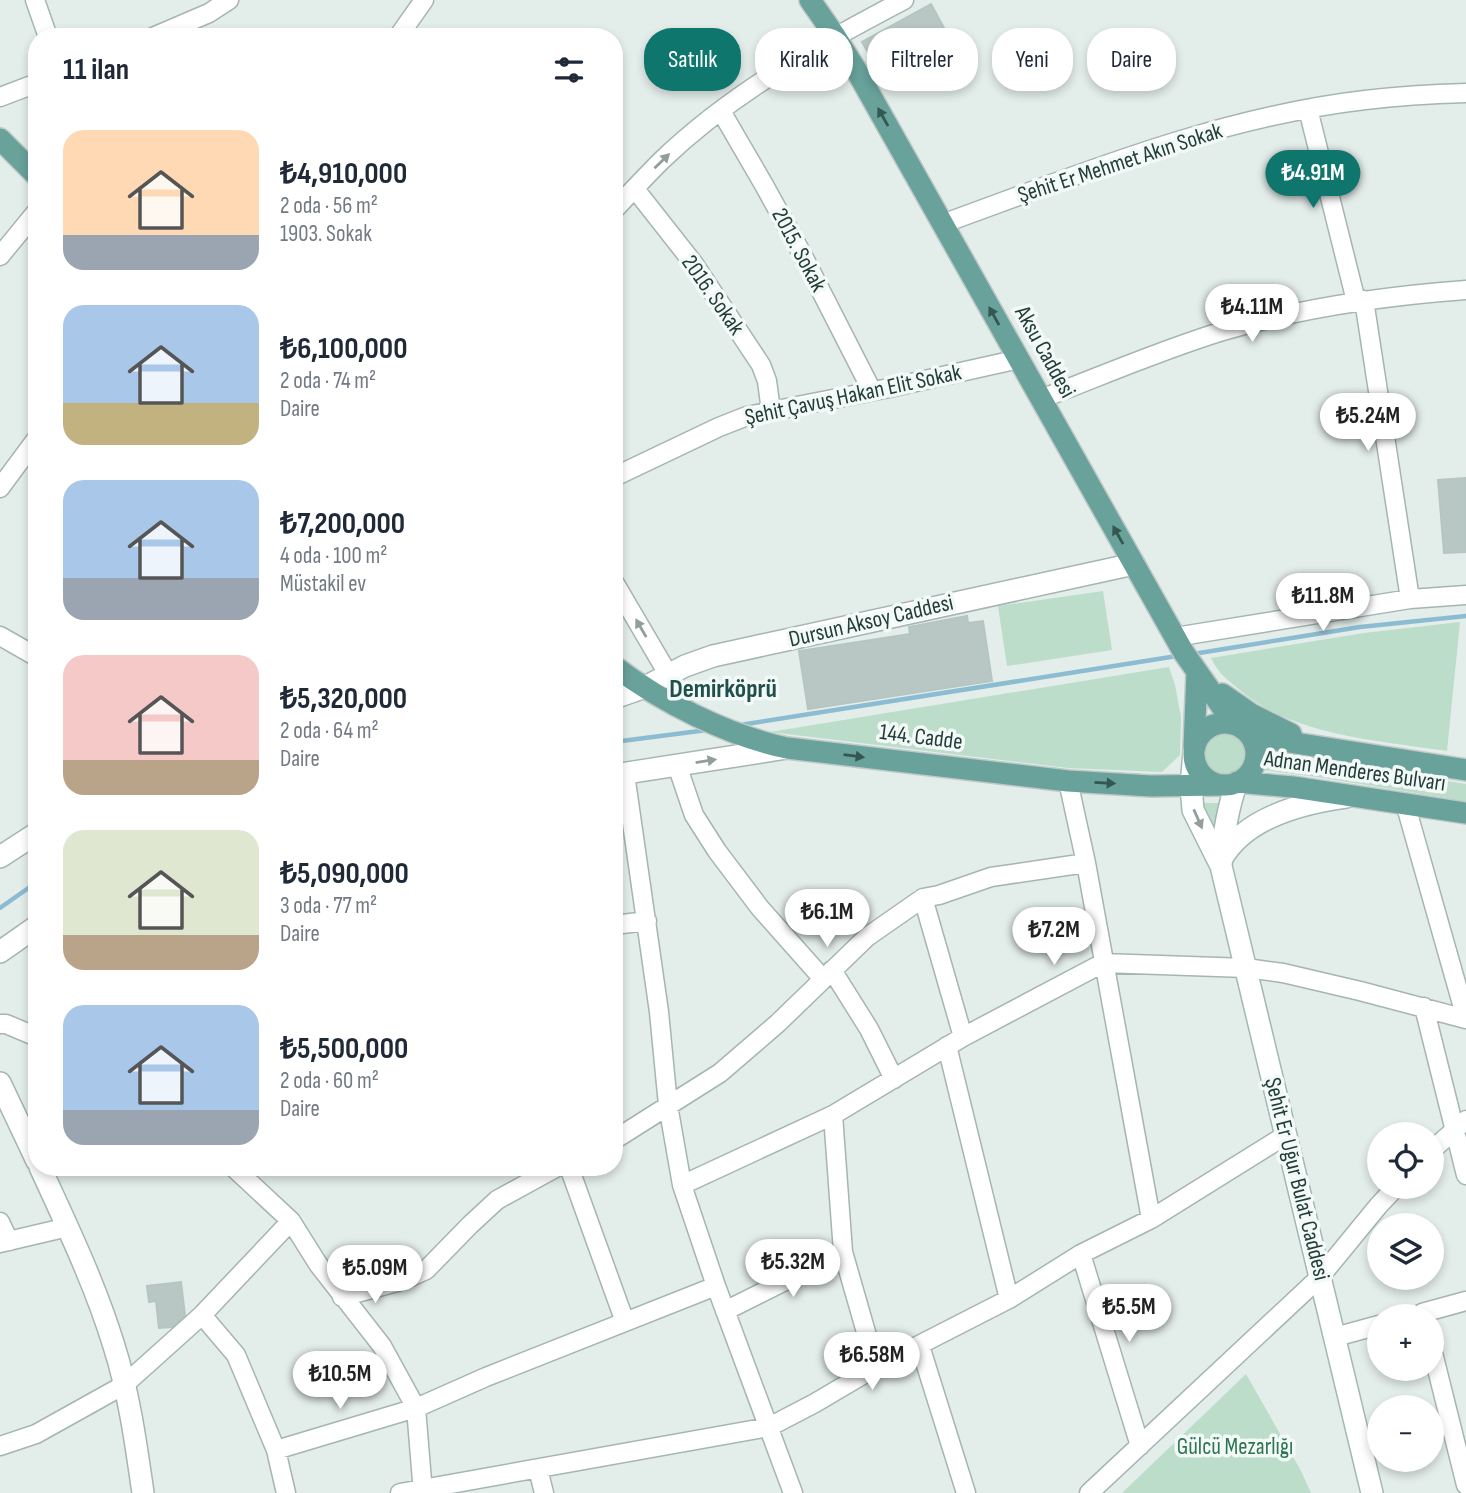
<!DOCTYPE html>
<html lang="tr">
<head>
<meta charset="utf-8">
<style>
	:root { --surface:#fff; --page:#f6f6f7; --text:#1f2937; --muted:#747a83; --accent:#0f766e }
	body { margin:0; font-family:"Sofia Sans Condensed",sans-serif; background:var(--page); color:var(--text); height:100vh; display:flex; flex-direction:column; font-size:26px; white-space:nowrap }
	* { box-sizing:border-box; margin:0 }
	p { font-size:23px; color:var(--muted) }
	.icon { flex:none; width:38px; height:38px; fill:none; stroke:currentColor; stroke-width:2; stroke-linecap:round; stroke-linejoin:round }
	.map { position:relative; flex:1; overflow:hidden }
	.sheet { position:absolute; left:28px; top:28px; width:595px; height:1148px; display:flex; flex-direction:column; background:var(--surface); border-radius:28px; box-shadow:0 4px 10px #0003 }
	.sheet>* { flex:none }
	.guide { position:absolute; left:644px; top:28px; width:665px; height:63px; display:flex; gap:14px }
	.buttons { position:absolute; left:1367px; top:1122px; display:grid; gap:14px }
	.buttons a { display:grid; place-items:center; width:77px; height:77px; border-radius:50%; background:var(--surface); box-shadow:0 4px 10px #0003; font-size:35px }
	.price { position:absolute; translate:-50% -60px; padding:0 16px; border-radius:24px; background:#fff; color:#222; font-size:23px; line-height:46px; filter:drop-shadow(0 2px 4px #0008) }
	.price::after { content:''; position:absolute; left:50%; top:42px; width:21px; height:16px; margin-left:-10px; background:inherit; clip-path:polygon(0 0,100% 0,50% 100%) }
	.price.on { background:var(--accent); color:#fff }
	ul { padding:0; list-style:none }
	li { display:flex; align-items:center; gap:21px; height:175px; padding:0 35px }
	li span { display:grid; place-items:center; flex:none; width:196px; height:140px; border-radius:21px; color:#555 }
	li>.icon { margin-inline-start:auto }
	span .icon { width:84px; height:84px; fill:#fffc; stroke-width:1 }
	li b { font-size:30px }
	h2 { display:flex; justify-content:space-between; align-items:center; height:84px; padding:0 35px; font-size:30px }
	.pill { padding:0 24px; border-radius:28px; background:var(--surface); box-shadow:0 4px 10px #0003; font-size:24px; line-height:63px }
	.pill.on { background:var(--accent); color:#fff }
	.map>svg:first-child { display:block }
</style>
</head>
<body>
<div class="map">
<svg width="1466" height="1493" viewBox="0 0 1466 1493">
	<rect width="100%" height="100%" fill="#e3edea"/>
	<!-- green -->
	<path fill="#bcddca" d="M1103 591 1112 650 1007 666 998 606Z
		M1460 622 1447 751C1377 740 1290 736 1235 686 1225 678 1217 671 1211 658L1364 633Z
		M1169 667 1175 685 1181 717 1180 755 1162 772 1068 768 770 732Z
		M1205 754a20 20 0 1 1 40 0a20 20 0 1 1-40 0Z
		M1267 752 1466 784V801L1317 777 1263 770 1262 768 1265 754Z
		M1204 803H1222L1216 843 1201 806Z
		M1246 1374 1301 1471 1311 1493H1122Z"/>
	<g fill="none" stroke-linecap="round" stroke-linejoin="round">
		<!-- stream -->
		<path stroke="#8cbcd1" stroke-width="4.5" d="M1193 654 1360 627 1466 616
			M740 725 1177 656
			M614 742 707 730
			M0 908 37 882"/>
	</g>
	<!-- building -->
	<path fill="#b8c7c3" stroke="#b5c6c2" stroke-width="2" d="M931 4 956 50 888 88 862 42Z
		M1466 478V552L1444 553 1438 480Z
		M967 616 968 623 983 621 992 681 808 709 799 651 910 634 909 627Z
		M181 1282 185 1315 172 1327 159 1328 156 1301 149 1302 147 1286Z"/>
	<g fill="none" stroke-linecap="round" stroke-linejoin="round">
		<!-- minor casing -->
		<g stroke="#a6b5b2" stroke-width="21">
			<path id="minor" d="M35 0 48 37
				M153 37 209 13 229 0
				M398 37 424 0
				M0 97 37 83
				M1308 109 1356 301
				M721 111 764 185 801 252 872 391
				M635 189 694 264 761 365 767 381 771 411
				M614 210C630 193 646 176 662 160 733 92 818 45 904 0
				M942 224C1080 174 1219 117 1365 100 1399 96 1432 94 1466 93
				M0 256 37 211
				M1364 300 1410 599
				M1041 399C1101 376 1161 350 1223 331 1301 308 1384 296 1466 290
				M614 477 719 427 747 416 889 388 1019 359
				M0 488 37 438
				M614 582 668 674
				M0 636 37 657
				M1175 637 1410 599 1466 595
				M677 765 694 815 717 851 760 908 823 979
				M625 774 659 1012 668 1105 682 1185 716 1286 793 1493
				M1068 781 1086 863 1151 1219
				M1405 803 1466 1018
				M923 898 963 1037
				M614 925 647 921
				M832 970 869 1029 894 1079
				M1424 1007 1466 1175
				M0 1024H6L37 1037
				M947 1046 1009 1299
				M833 1115 843 1252 876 1367
				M614 1140 720 1073 778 1023 867 937 923 898 939 895 991 877 1086 863
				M1432 1150 1466 1120
				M233 1167 291 1221 318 1264 382 1346 416 1408 423 1493
				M569 1167 625 1322
				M682 1185 833 1115 963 1037 1103 963 1246 968 1283 973 1360 991 1466 1019
				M0 1222 9 1241
				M0 1243 68 1227
				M1081 1254 1140 1446
				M342 1297 404 1280 426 1270 470 1225 497 1200 557 1167
				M725 1311 843 1252
				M202 1315 236 1355 276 1450 286 1493
				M1423 1316 1422 1313 1466 1301
				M1335 1337 1379 1325
				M920 1346 966 1493
				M1432 1349 1466 1485
				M0 1446 36 1434 124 1385 202 1315 291 1221
				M276 1450 416 1408 486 1377 716 1286
				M538 1469 544 1493
				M400 1493 769 1427 815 1403 876 1367 1009 1299 1081 1254 1151 1219 1286 1135
				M1089 1493 1320 1277 1379 1205 1397 1186"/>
		</g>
		<!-- tertiary casing -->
		<g stroke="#a6b5b2" stroke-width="24">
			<path id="tertiary" d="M614 698 645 687 685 666 713 656 1134 564
				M614 775 787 748
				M0 857 37 833
				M0 952 37 926
				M0 1083 37 1161
				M40 1167C67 1226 95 1284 114 1346 129 1393 136 1444 143 1493"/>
		</g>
		<!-- secondary casing -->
		<g stroke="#a1b8b3" stroke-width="24">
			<path id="secondary" d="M1194 752 1191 786 1193 810 1221 866C1223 836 1227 810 1237 782
				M1221 860C1244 818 1302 803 1346 797
				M1221 866 1372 1493"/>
		</g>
		<!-- primary casing -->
		<g stroke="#c1c9c8" stroke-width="24">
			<path id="primary" d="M810 0 835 36 855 68 1184 653 1222 707 1240 727
				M0 139 37 176
				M614 666C661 702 729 736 787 748L1068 781 1151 786 1224 785
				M1222 694 1251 714 1291 734
				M1194 754a31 31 0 1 1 62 0a31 31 0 1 1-62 0Z
				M1248 733 1276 740 1466 770
				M1194 747 1197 672
				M1237 782 1293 787 1466 813"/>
		</g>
		<!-- minor -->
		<use href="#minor" stroke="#fff" stroke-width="18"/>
		<!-- tertiary -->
		<use href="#tertiary" stroke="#fff" stroke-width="21"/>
		<!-- secondary -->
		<use href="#secondary" stroke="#fff" stroke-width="21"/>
		<!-- primary -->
		<use href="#primary" stroke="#68a29b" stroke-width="21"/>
	</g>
	<!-- one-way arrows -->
	<defs><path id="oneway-solid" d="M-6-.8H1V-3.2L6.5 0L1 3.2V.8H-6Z" transform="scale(1.75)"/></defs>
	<g fill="#345752">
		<use href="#oneway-solid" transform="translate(883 117) rotate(-119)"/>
		<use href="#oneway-solid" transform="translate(994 316) rotate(-119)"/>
		<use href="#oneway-solid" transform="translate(1118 535) rotate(-119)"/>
		<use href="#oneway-solid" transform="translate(854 756) rotate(7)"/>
		<use href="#oneway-solid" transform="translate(1105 783) rotate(3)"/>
	</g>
	<g fill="#919e9c">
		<use href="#oneway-solid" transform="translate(662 161) rotate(-44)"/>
		<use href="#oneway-solid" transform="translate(641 628) rotate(-120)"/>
		<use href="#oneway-solid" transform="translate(706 761) rotate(-9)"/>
		<use href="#oneway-solid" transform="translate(1198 819) rotate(66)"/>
	</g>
	<g text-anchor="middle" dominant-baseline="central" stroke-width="7" stroke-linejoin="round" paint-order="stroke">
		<!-- street labels -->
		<g font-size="23" fill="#233e3a" stroke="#f3f9f7">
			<text transform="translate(1120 163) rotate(-18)">Şehit Er Mehmet Akın Sokak</text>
			<text transform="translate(799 250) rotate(62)">2015. Sokak</text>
			<text transform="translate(713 295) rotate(55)">2016. Sokak</text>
			<text transform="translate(1045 352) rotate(61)">Aksu Caddesi</text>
			<text transform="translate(853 395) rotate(-12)">Şehit Çavuş Hakan Elit Sokak</text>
			<text transform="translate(871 621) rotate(-13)">Dursun Aksoy Caddesi</text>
			<text transform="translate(921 737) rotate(7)">144. Cadde</text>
			<text transform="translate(1355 771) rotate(8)">Adnan Menderes Bulvarı</text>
			<text transform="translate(1297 1179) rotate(76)">Şehit Er Uğur Bulat Caddesi</text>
		</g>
		<!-- park labels -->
		<g font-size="23" fill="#2d7453" stroke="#f3f9f7">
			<text x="1235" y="1447">Gülcü Mezarlığı</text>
		</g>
		<!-- quarter labels -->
		<g font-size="26" font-weight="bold" fill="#1f504b" stroke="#f3f9f7">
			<text x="723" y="689">Demirköprü</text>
		</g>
	</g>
</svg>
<div class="buttons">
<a><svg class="icon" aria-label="locate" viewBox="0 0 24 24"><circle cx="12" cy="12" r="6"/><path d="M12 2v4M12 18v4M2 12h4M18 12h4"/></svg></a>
<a><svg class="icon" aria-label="layers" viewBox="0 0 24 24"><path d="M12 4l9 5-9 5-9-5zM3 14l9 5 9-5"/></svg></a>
<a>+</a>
<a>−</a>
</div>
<b class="price on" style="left:1313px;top:210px">₺4.91M</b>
<b class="price" style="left:1252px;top:344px">₺4.11M</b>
<b class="price" style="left:1368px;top:453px">₺5.24M</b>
<b class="price" style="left:1323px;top:633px">₺11.8M</b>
<b class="price" style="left:827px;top:949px">₺6.1M</b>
<b class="price" style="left:1054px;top:967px">₺7.2M</b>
<b class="price" style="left:793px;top:1299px">₺5.32M</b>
<b class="price" style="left:375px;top:1305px">₺5.09M</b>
<b class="price" style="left:1129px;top:1344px">₺5.5M</b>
<b class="price" style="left:872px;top:1392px">₺6.58M</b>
<b class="price" style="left:340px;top:1411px">₺10.5M</b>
<div class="guide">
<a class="pill on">Satılık</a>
<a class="pill">Kiralık</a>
<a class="pill">Filtreler</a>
<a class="pill">Yeni</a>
<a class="pill">Daire</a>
</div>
<section class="sheet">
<h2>11 ilan<svg class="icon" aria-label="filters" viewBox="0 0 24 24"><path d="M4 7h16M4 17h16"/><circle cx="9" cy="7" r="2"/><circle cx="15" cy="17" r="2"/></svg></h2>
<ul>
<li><span style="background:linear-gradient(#ffd9b3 75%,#9aa5b1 0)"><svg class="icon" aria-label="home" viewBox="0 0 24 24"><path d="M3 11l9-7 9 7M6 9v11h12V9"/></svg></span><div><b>₺4,910,000</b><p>2 oda · 56 m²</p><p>1903. Sokak</p></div></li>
<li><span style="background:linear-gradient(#a9c7e8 70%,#c2b280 0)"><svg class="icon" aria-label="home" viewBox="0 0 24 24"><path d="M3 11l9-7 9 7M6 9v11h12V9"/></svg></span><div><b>₺6,100,000</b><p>2 oda · 74 m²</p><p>Daire</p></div></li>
<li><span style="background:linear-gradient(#a9c7e8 70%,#9aa5b1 0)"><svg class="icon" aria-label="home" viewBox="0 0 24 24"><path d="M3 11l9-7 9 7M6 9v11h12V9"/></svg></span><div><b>₺7,200,000</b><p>4 oda · 100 m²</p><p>Müstakil ev</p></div></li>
<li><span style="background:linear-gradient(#f6c9c9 75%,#b9a48a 0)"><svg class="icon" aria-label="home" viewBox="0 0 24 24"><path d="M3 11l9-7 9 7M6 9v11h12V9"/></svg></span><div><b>₺5,320,000</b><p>2 oda · 64 m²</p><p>Daire</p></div></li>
<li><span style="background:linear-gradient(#dfe7d0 75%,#b9a48a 0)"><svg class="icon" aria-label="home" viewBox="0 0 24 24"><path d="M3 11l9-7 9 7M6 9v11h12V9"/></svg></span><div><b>₺5,090,000</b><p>3 oda · 77 m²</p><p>Daire</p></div></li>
<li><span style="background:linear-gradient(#a9c7e8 75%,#9aa5b1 0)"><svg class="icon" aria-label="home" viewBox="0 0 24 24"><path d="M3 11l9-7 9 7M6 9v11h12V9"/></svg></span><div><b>₺5,500,000</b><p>2 oda · 60 m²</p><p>Daire</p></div></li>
</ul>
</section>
</div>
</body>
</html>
